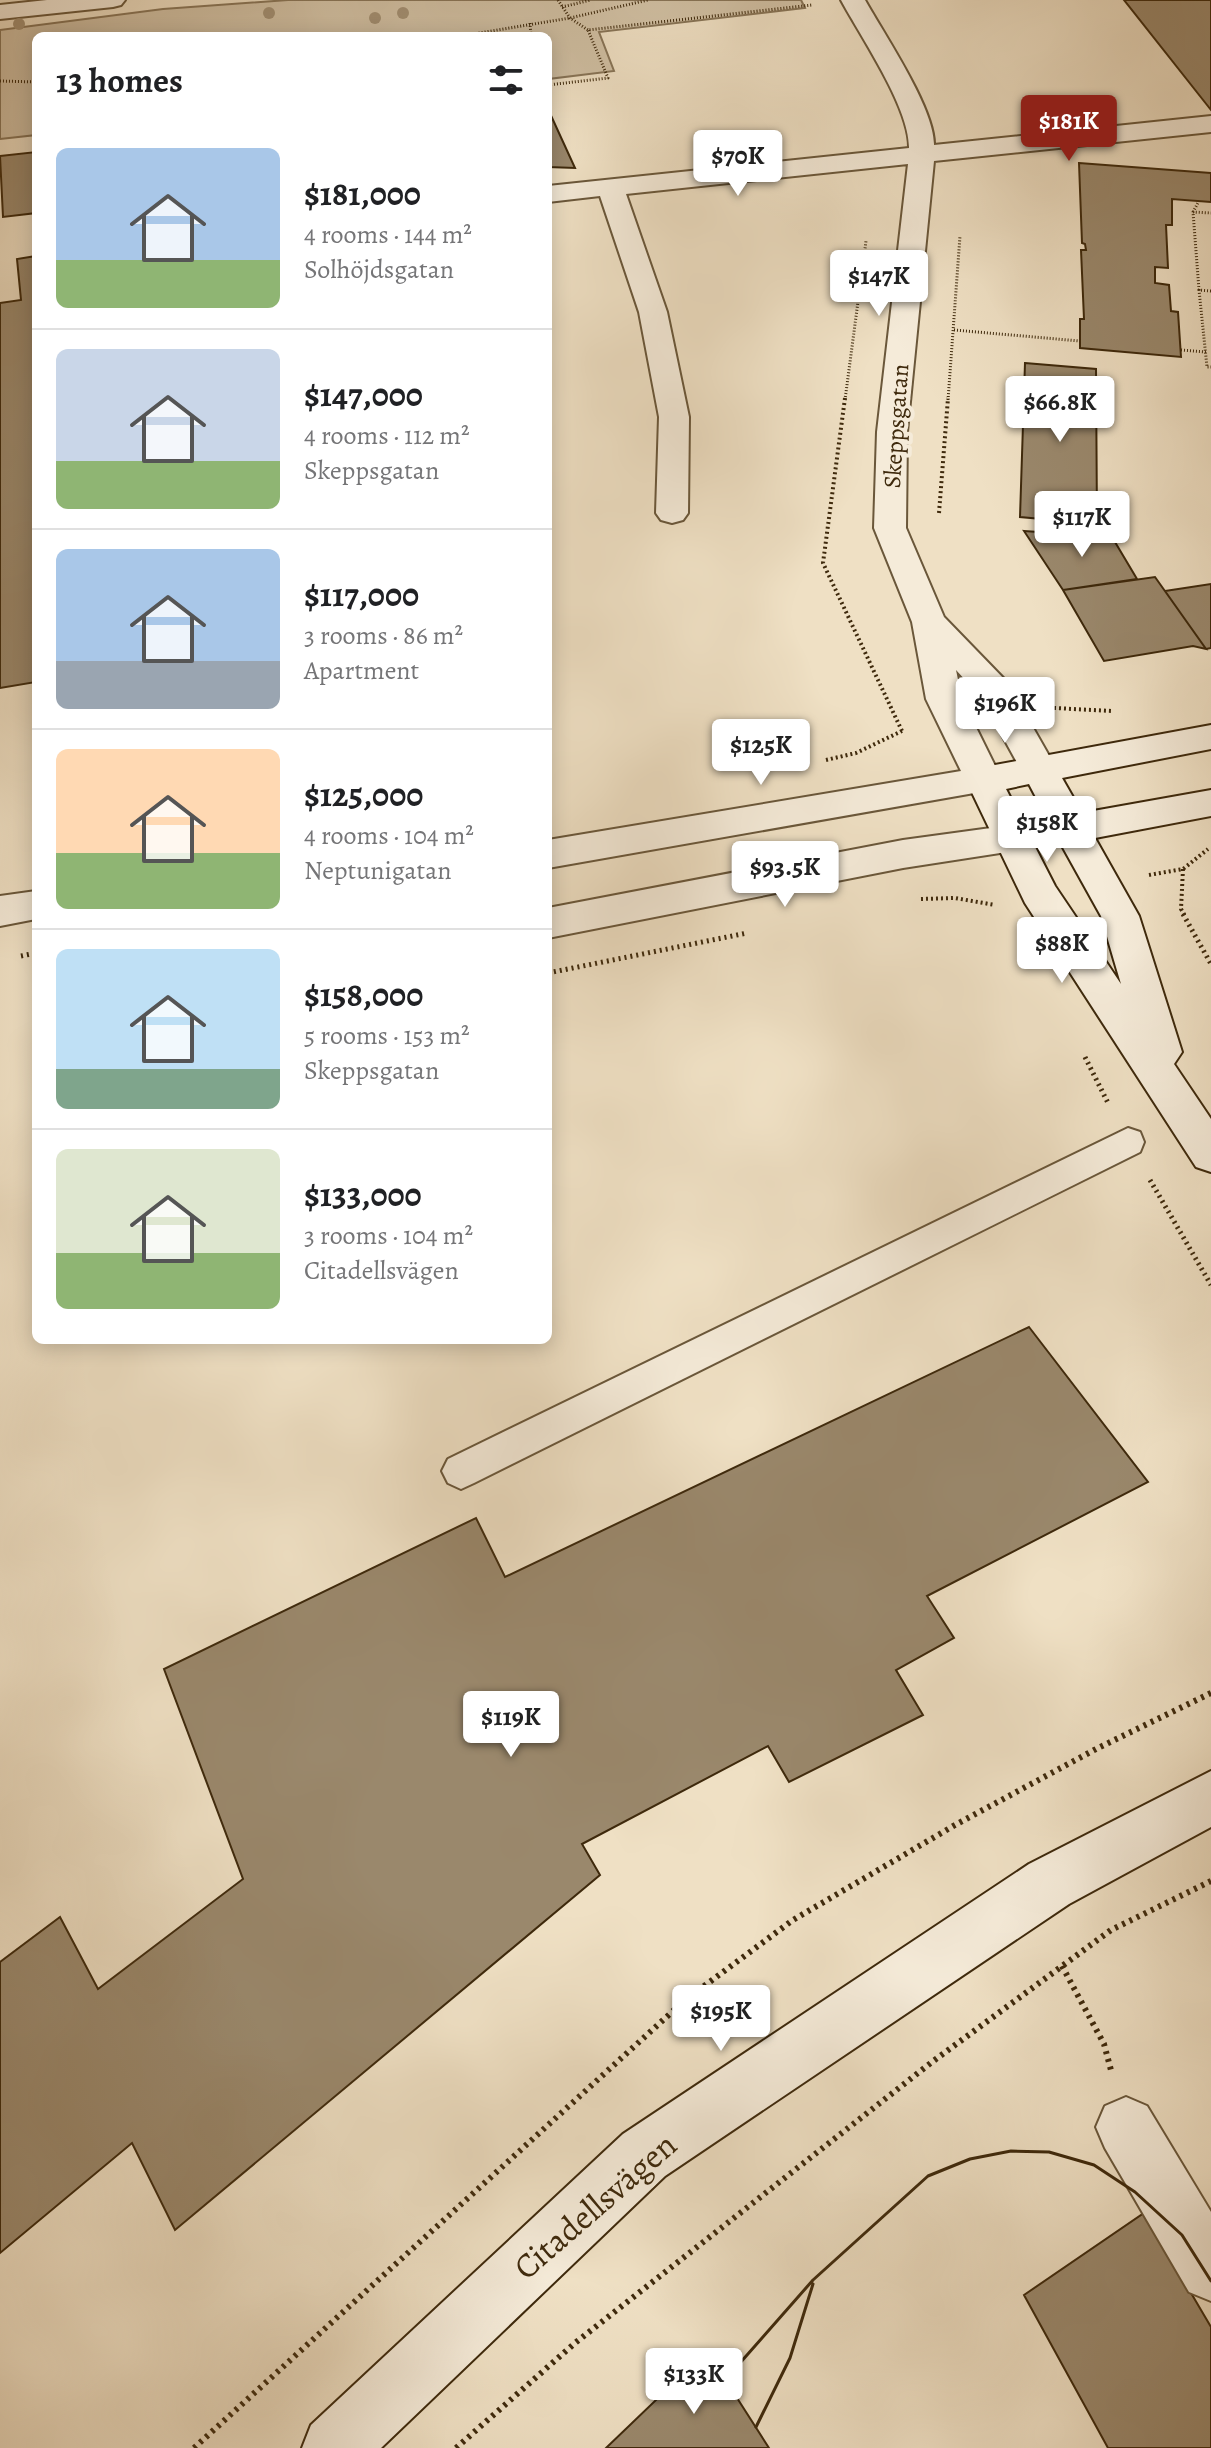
<!DOCTYPE html>
<html lang="en">
<head>
<meta charset="utf-8">
<style>
	:root { --surface:#fff; --page:#f2f2f2; --text:#202124; --muted:#757577; --line:#e0e0e0; --accent:#8f2418 }
	body { margin:0; font-family:Alegreya,serif; background:var(--page); color:var(--text); height:100vh; display:flex; flex-direction:column; font-size:30px; white-space:nowrap }
	* { box-sizing:border-box; margin:0 }
	p { font-size:26px; color:var(--muted) }
	.icon { flex:none; width:44px; height:44px; fill:none; stroke:currentColor; stroke-width:2; stroke-linecap:round; stroke-linejoin:round }
	.map { position:relative; flex:1; overflow:hidden }
	.side { position:absolute; left:32px; top:32px; width:520px; height:1312px; display:flex; flex-direction:column; background:var(--surface); border-radius:12px; box-shadow:0 4px 20px #0003 }
	.side>* { flex:none }
	.price { position:absolute; translate:-50% -68px; padding:0 18px; border-radius:8px; background:#fff; color:#222; font-size:26px; line-height:52px; filter:drop-shadow(0 2px 4px #0008) }
	.price::after { content:''; position:absolute; left:50%; top:48px; width:24px; height:18px; margin-left:-12px; background:inherit; clip-path:polygon(0 0,100% 0,50% 100%) }
	.price.current { background:var(--accent); color:#fff }
	ul { padding:0; list-style:none }
	li { display:flex; align-items:center; gap:24px; height:200px; padding:0 24px }
	li+li { border-top:2px solid var(--line) }
	li span { display:grid; place-items:center; flex:none; width:224px; height:160px; border-radius:12px; color:#555 }
	li>.icon { margin-inline-start:auto }
	span .icon { width:96px; height:96px; fill:#fffc; stroke-width:1 }
	li b { font-size:34px }
	h2 { display:flex; justify-content:space-between; align-items:center; height:96px; padding:0 24px; font-size:34px }
	.map>svg:first-child { display:block }
</style>
</head>
<body>
<div class="map">
<svg width="1211" height="2448" viewBox="0 0 1211 2448">
	<rect width="100%" height="100%" fill="#efe0c4"/>
	<filter id="stains"><feTurbulence type="fractalNoise" baseFrequency=".0025" numOctaves="4"/><feColorMatrix values="0 0 0 0 .2 0 0 0 0 .09 0 0 0 0 .02 0 0 0 .5 -.17"/></filter>
	<radialGradient id="worn" r=".72"><stop offset=".6" stop-color="#630" stop-opacity="0"/><stop offset="1" stop-color="#630" stop-opacity=".3"/></radialGradient>
	<!-- green -->
	<path fill="#d1c1a5" stroke="#887558" stroke-width="2" d="M288 0H801L805 8 599 32 614 71 548 79V36H36V135L0 139V30L163 9Z"/>
	<!-- building -->
	<path fill="#9a886c" stroke="#3e290c" stroke-width="2" d="M1124 0H1211V110Z
		M548 109 575 168 548 167Z
		M36 152V213L3 217 0 156Z
		M1079 163 1211 173V202L1172 199V225H1166L1168 268 1155 267V283L1169 285 1171 311 1178 312 1181 357 1080 348V319H1084L1081 250H1086L1085 244 1082 243Z
		M36 256V682L0 688V303L21 300 17 259Z
		M1025 363 1096 369 1097 524 1020 517Z
		M1024 531 1112 537 1137 579 1063 590Z
		M1155 577 1206 649 1193 646 1104 661 1063 590Z
		M1211 584V648L1206 649 1165 591Z
		M1029 1327 1148 1482 927 1596 954 1638 896 1670 923 1715 789 1782 768 1746 582 1844 600 1875 175 2230 132 2143 0 2253V1962L60 1917 98 1989 243 1879 164 1669 476 1518 505 1577Z
		M1144 2213 1211 2327V2448H1108L1024 2295Z
		M707 2351 769 2448H606Z"/>
	<g fill="none" stroke-linecap="round" stroke-linejoin="round">
		<!-- lane casing -->
		<g stroke="#6a573a" stroke-width="4">
			<path id="lane" d="M1128 1128 1140 1132 1144 1142 1140 1152 474 1483 461 1489 448 1483 442 1471 448 1459Z"/>
		</g>
		<!-- street casing -->
		<g stroke="#6a573a" stroke-width="4">
			<path id="street" d="M47 0H125L121 5 113 7 0 19V5Z
				M841 0H865C884 34 935 109 934 145L1211 116V132L934 161 907 432 906 528 944 617 1007 682 1056 768 1051 777 1038 781 1025 777 981 697 956 670 962 699 1002 780 997 789 548 868V840L961 771 926 699 912 622 874 528 877 432 908 164 626 194 667 312 689 417 688 513 683 520 672 523 661 520 656 513 659 417 639 312 600 196 548 202V186L909 148C910 108 861 37 841 0Z
				M1013 825 1026 829 1032 839 1026 849 903 868 548 938V908L903 840Z
				M36 891V919L0 926V896Z
				M1126 2097 1147 2106 1211 2212V2301L1189 2292 1105 2148 1096 2127 1105 2106Z"/>
		</g>
		<!-- secondary casing -->
		<g stroke="#3e290c" stroke-width="4">
			<path id="secondary" d="M1211 725V749L1062 778 1082 813 1211 790V816L1095 838 1139 916 1182 1052 1174 1064 1211 1119V1172L1196 1167 1025 903 966 780 971 771 984 767ZM1029 784 1048 820 1030 824 1027 830 1006 789ZM1061 844 1101 916 1121 984 1055 886 1034 845 1043 848Z
				M1211 1771V1827L1069 1904 665 2176 381 2448H302L311 2425 623 2134 1029 1864Z"/>
		</g>
		<!-- path-far3 -->
		<path stroke="#3e290c" stroke-width="3" stroke-dasharray="1 2" stroke-linecap="butt" d="M558 0 570 18 588 30
			M562 7 591 0
			M530 23 531 36
			M461 36 570 18 648 0
			M0 81 36 82
			M548 85 608 78 588 30 812 5
			M1193 212 1199 201
			M1199 290 1193 212 1211 213
			M1211 291 1199 290 1207 367H1211
			M954 330 1080 341
			M1181 350 1206 352
			M845 400 866 241
			M948 400 960 236"/>
		<!-- path-far2 -->
		<path stroke="#3e290c" stroke-width="4" stroke-dasharray="2 3" stroke-linecap="butt" d="M845 398 823 563 902 731
			M939 513 948 398
			M1054 708 1112 711
			M826 760 856 753 902 731
			M1183 869 1181 909 1185 916
			M1149 875 1183 869 1208 849
			M921 899 955 898 995 905"/>
		<!-- path-far1 -->
		<path stroke="#3e290c" stroke-width="5" stroke-dasharray="2 4" stroke-linecap="butt" d="M1183 914 1211 964
			M21 956 36 953
			M548 973 747 933
			M1085 1057 1109 1105
			M1150 1180 1211 1285"/>
		<!-- path -->
		<path stroke="#3e290c" stroke-width="6" stroke-dasharray="3 5" stroke-linecap="butt" d="M1062 1966 1104 2044 1112 2074
			M194 2448 684 2001 793 1920 955 1825 1096 1749 1211 1693
			M456 2448 575 2343 932 2062 1111 1930 1211 1881"/>
		<!-- lane -->
		<use href="#lane" fill="#f5ebd9" fill-rule="evenodd"/>
		<!-- street -->
		<use href="#street" fill="#f5ebd9" fill-rule="evenodd"/>
		<!-- secondary -->
		<use href="#secondary" fill="#f5ebd9" fill-rule="evenodd"/>
		<!-- tram -->
		<path stroke="#3e290c" stroke-width="3" d="M725 2380 813 2280 928 2176 970 2159 1011 2151 1049 2152 1094 2165 1135 2192 1182 2235 1211 2281
			M756 2427 790 2358 813 2284"/>
	</g>
	<!-- trees -->
	<g fill="#a29074">
		<circle cx="269" cy="13" r="6"/>
		<circle cx="403" cy="13" r="6"/>
		<circle cx="375" cy="18" r="6"/>
		<circle cx="19" cy="24" r="6"/>
	</g>
	<g text-anchor="middle" dominant-baseline="central" stroke-width="8" stroke-linejoin="round" paint-order="stroke">
		<!-- far-street labels -->
		<g font-size="24" fill="#3e290c" stroke="#f5ebd9">
			<text transform="translate(896 426) rotate(-86)">Skeppsgatan</text>
		</g>
		<!-- near-street labels -->
		<g font-size="34" fill="#3e290c" stroke="#f5ebd9">
			<text transform="translate(595 2206) rotate(-41)">Citadellsvägen</text>
		</g>
	</g>
	<rect width="100%" height="100%" filter="url(#stains)"/>
	<rect width="100%" height="100%" fill="url(#worn)"/>
</svg>
<b class="price current" style="left:1069px;top:163px">$181K</b>
<b class="price" style="left:738px;top:198px">$70K</b>
<b class="price" style="left:879px;top:318px">$147K</b>
<b class="price" style="left:1060px;top:444px">$66.8K</b>
<b class="price" style="left:1082px;top:559px">$117K</b>
<b class="price" style="left:1005px;top:745px">$196K</b>
<b class="price" style="left:761px;top:787px">$125K</b>
<b class="price" style="left:1047px;top:864px">$158K</b>
<b class="price" style="left:785px;top:909px">$93.5K</b>
<b class="price" style="left:1062px;top:985px">$88K</b>
<b class="price" style="left:511px;top:1759px">$119K</b>
<b class="price" style="left:721px;top:2053px">$195K</b>
<b class="price" style="left:694px;top:2416px">$133K</b>
<section class="side">
<h2>13 homes<svg class="icon" aria-label="filters" viewBox="0 0 24 24"><path d="M4 7h16M4 17h16"/><circle cx="9" cy="7" r="2"/><circle cx="15" cy="17" r="2"/></svg></h2>
<ul>
<li><span style="background:linear-gradient(#a9c7e8 70%,#8fb573 0)"><svg class="icon" aria-label="home" viewBox="0 0 24 24"><path d="M3 11l9-7 9 7M6 9v11h12V9"/></svg></span><div><b>$181,000</b><p>4 rooms · 144 m²</p><p>Solhöjdsgatan</p></div></li>
<li><span style="background:linear-gradient(#c9d6e8 70%,#8fb573 0)"><svg class="icon" aria-label="home" viewBox="0 0 24 24"><path d="M3 11l9-7 9 7M6 9v11h12V9"/></svg></span><div><b>$147,000</b><p>4 rooms · 112 m²</p><p>Skeppsgatan</p></div></li>
<li><span style="background:linear-gradient(#a9c7e8 70%,#9aa5b1 0)"><svg class="icon" aria-label="home" viewBox="0 0 24 24"><path d="M3 11l9-7 9 7M6 9v11h12V9"/></svg></span><div><b>$117,000</b><p>3 rooms · 86 m²</p><p>Apartment</p></div></li>
<li><span style="background:linear-gradient(#ffd9b3 65%,#8fb573 0)"><svg class="icon" aria-label="home" viewBox="0 0 24 24"><path d="M3 11l9-7 9 7M6 9v11h12V9"/></svg></span><div><b>$125,000</b><p>4 rooms · 104 m²</p><p>Neptunigatan</p></div></li>
<li><span style="background:linear-gradient(#bfe0f5 75%,#7fa58c 0)"><svg class="icon" aria-label="home" viewBox="0 0 24 24"><path d="M3 11l9-7 9 7M6 9v11h12V9"/></svg></span><div><b>$158,000</b><p>5 rooms · 153 m²</p><p>Skeppsgatan</p></div></li>
<li><span style="background:linear-gradient(#dfe7d0 65%,#8fb573 0)"><svg class="icon" aria-label="home" viewBox="0 0 24 24"><path d="M3 11l9-7 9 7M6 9v11h12V9"/></svg></span><div><b>$133,000</b><p>3 rooms · 104 m²</p><p>Citadellsvägen</p></div></li>
</ul>
</section>
</div>
</body>
</html>
